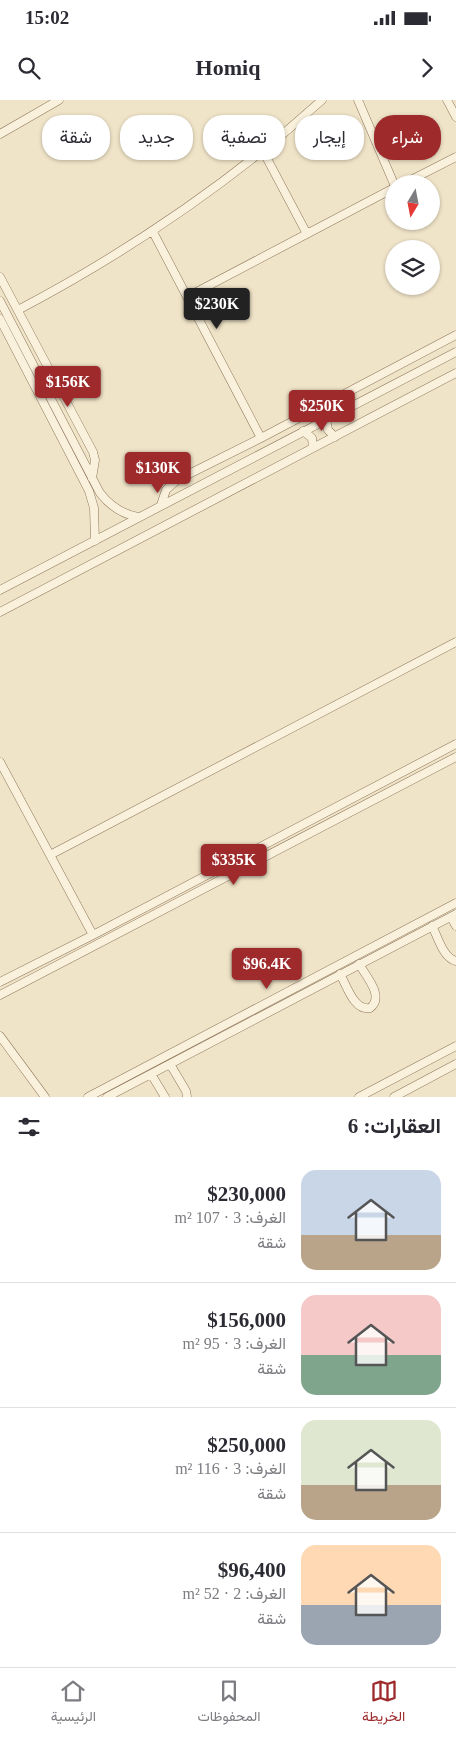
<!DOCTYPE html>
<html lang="ar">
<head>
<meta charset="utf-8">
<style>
	:root { --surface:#fff; --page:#f7f7f7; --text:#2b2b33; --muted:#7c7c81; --line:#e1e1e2; --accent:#9e2a2b }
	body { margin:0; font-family:"Times New Roman",Vazirmatn,serif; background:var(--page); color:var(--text); direction:rtl; height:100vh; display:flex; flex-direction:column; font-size:19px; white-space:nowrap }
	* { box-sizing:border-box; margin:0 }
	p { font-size:16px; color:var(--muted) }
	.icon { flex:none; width:28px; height:28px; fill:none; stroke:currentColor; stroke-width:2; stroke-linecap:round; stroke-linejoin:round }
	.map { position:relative; height:997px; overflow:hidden; direction:ltr }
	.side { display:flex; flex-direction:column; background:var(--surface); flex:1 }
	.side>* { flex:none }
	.hud { position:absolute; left:15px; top:15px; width:426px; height:45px; direction:rtl; display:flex; gap:10px }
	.needle { width:32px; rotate:190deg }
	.controls { position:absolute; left:385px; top:75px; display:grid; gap:10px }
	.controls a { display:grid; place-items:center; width:55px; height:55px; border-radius:50%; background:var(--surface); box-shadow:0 1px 4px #0004; font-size:25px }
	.price { position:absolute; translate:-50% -42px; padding:0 11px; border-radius:5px; background:var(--accent); color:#fff; font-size:16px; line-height:32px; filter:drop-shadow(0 1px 2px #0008) }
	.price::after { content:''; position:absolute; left:50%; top:30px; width:15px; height:11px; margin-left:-8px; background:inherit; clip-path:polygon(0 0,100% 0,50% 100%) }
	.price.current { background:#222; color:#fff }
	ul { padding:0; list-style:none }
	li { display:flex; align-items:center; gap:15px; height:125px; padding:0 15px }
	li+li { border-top:1px solid var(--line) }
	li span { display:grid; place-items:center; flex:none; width:140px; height:100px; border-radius:15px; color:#555 }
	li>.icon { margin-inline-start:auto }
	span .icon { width:60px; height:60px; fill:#fffc; stroke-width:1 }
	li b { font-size:21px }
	h2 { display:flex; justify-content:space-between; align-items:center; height:60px; padding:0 15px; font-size:21px }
	.chip { padding:0 18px; border-radius:20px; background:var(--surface); box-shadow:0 1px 4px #0004; font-size:18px; line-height:45px }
	.chip.current { background:var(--accent); color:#fff }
	.status { display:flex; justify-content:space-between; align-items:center; height:35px; padding:0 25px; background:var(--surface); direction:ltr }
	.status svg { height:14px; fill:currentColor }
	header { display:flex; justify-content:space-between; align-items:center; height:65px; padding:0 15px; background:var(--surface); font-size:22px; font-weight:800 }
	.menu { display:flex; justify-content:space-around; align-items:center; height:70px; border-top:1px solid var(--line); background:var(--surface); font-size:14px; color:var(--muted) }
	.menu a { display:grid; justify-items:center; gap:2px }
	.menu .current { color:var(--accent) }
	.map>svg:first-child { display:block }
</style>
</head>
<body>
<div class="status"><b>15:02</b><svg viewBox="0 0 49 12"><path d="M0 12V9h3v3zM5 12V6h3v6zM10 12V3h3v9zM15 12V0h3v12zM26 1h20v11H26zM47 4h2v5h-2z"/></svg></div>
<header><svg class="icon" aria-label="forward" viewBox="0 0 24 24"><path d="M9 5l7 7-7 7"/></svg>Homiq<svg class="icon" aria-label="search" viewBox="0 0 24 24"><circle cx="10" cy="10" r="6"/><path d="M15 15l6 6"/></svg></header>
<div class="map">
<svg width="456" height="997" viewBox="0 0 456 997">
	<rect width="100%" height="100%" fill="#f0e4c8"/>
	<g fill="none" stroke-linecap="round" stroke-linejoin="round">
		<!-- minor casing -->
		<g stroke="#8d765c" stroke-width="9">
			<path id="minor" d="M358 0 394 84
				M447 0 456 17
				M0 34 59 0
				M263 51 307 134
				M403 84 456 57
				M153 132 261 338
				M0 177 93 352 95 360 92 378
				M187 197 394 88
				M0 201 100 393C110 406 122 414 138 417
				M18 210C128 152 229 84 322 0
				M0 219 89 391 94 408 95 441
				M326 319 328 330 335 337
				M303 331 312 338 313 348
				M161 405 166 390 177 380 261 338 456 235
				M0 490 456 252
				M0 512 456 273
				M0 662 93 835
				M50 755 456 542
				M451 817 456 826
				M432 826C438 837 443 858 456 861
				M340 874C347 886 354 911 370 908 385 897 366 876 359 864
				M0 882 93 835 456 644
				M0 895 456 657
				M0 936 45 997
				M170 964 186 991 187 997
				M151 974 165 997
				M88 997 456 803
				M107 997 456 814
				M359 997 456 946
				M394 997 456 964"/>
		</g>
		<!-- minor -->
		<use href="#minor" stroke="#faf1dc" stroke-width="8"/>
	</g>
</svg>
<div class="controls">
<a><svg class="needle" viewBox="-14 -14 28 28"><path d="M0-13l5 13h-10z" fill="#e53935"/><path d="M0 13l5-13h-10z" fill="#7c7c81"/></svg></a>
<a><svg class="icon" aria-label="layers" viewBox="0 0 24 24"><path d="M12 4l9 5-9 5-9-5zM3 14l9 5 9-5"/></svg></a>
</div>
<b class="price current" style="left:217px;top:230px">$230K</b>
<b class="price" style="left:68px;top:308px">$156K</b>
<b class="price" style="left:322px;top:332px">$250K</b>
<b class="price" style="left:158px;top:394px">$130K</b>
<b class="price" style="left:234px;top:786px">$335K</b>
<b class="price" style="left:267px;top:890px">$96.4K</b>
<div class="hud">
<a class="chip current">شراء</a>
<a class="chip">إيجار</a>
<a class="chip">تصفية</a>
<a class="chip">جديد</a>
<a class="chip">شقة</a>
</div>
</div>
<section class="side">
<h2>العقارات: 6<svg class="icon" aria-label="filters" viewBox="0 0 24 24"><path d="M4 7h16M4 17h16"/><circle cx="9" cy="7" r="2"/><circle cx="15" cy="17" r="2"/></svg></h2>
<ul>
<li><span style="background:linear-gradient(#c9d6e8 65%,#b9a48a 0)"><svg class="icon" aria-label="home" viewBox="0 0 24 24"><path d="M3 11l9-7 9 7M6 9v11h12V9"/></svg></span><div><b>$230,000</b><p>الغرف: 3 · 107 m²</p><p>شقة</p></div></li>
<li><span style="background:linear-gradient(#f6c9c9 60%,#7fa58c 0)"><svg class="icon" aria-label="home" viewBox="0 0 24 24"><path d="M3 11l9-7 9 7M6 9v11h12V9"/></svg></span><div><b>$156,000</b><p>الغرف: 3 · 95 m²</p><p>شقة</p></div></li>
<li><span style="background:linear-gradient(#dfe7d0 65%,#b9a48a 0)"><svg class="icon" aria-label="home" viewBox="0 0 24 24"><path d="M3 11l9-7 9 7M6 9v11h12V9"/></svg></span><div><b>$250,000</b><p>الغرف: 3 · 116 m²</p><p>شقة</p></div></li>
<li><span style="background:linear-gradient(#ffd9b3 60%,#9aa5b1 0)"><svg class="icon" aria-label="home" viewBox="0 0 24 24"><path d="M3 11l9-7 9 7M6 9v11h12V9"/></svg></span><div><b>$96,400</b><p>الغرف: 2 · 52 m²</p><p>شقة</p></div></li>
</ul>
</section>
<nav class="menu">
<a class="current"><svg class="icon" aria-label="map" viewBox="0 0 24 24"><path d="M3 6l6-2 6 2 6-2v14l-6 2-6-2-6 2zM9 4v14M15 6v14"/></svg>الخريطة</a>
<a><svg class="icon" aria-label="saved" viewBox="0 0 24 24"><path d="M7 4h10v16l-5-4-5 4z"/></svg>المحفوظات</a>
<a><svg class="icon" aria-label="home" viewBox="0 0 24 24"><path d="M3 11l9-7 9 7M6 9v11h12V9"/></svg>الرئيسية</a>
</nav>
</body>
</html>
